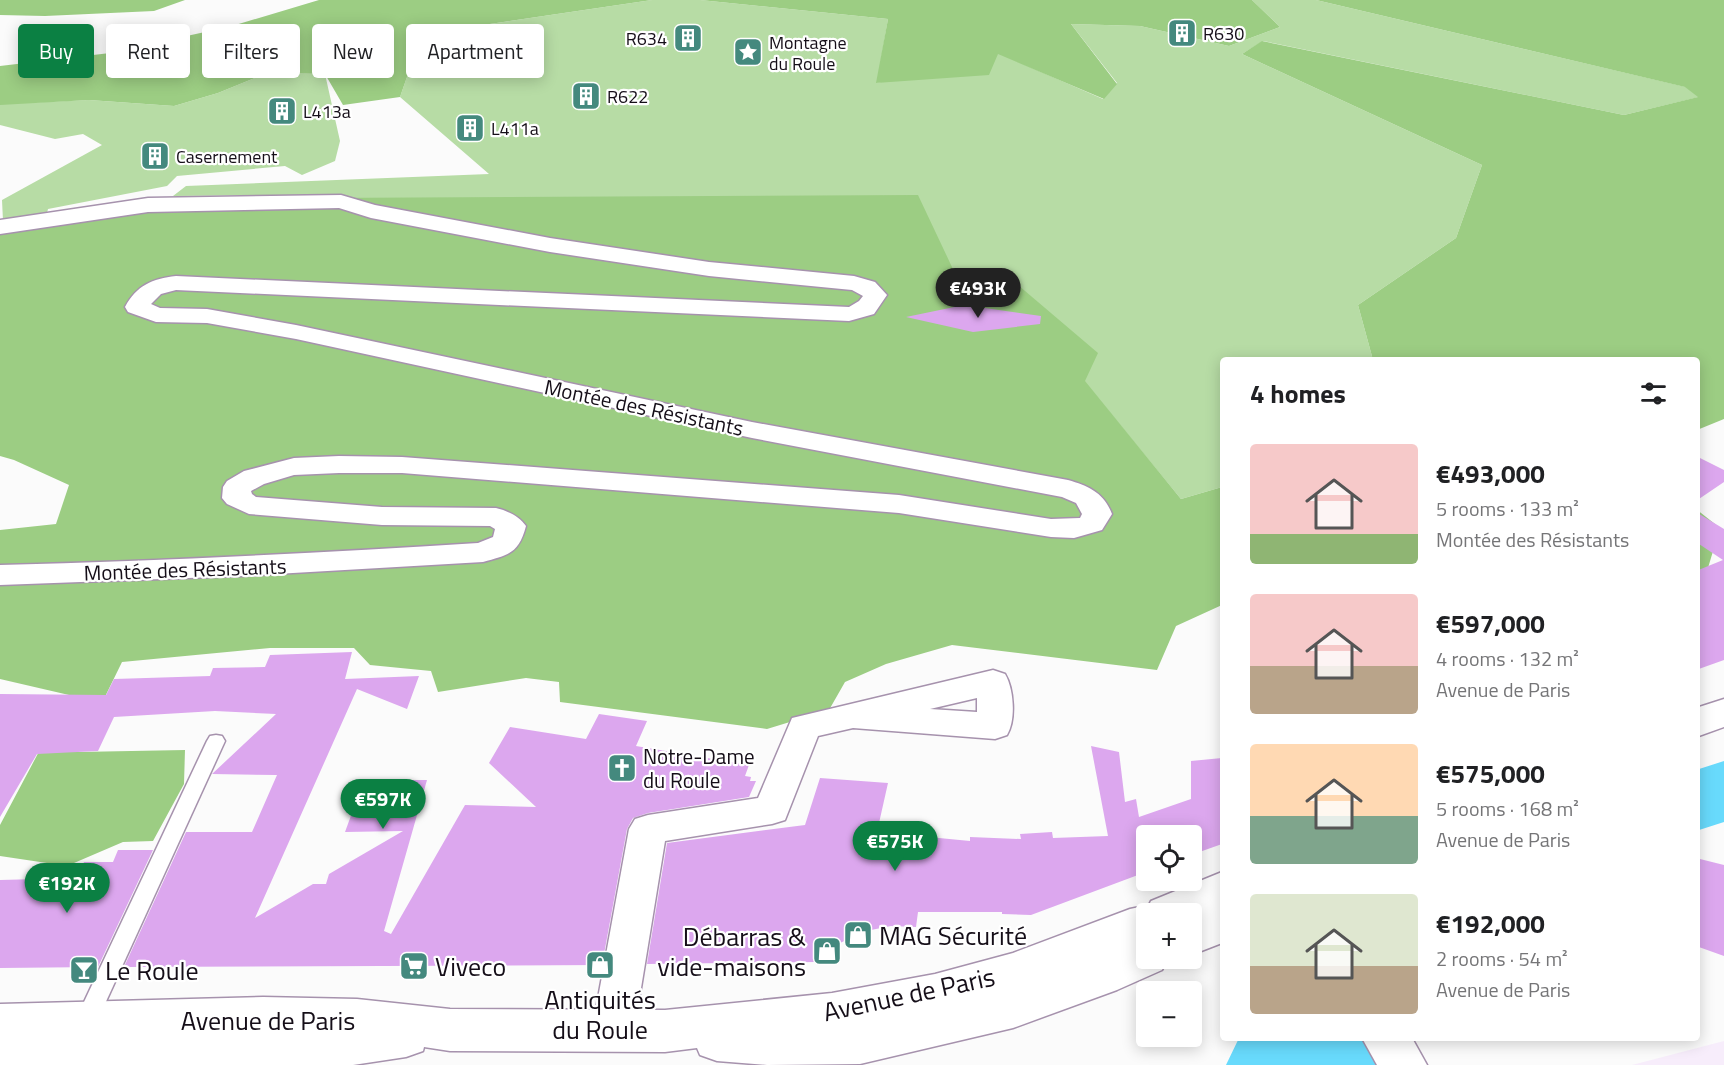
<!DOCTYPE html>
<html lang="en">
<head>
<meta charset="utf-8">
<style>
	:root { --surface:#fff; --page:#f2f2f2; --text:#202124; --muted:#757577; --accent:#0b8043 }
	body { margin:0; font-family:"Titillium Web",sans-serif; background:var(--page); color:var(--text); height:100vh; display:flex; flex-direction:column; font-size:22px; white-space:nowrap }
	* { box-sizing:border-box; margin:0 }
	p { font-size:20px; color:var(--muted) }
	.icon { flex:none; width:33px; height:33px; fill:none; stroke:currentColor; stroke-width:2; stroke-linecap:round; stroke-linejoin:round }
	.map { position:relative; flex:1; overflow:hidden }
	.sheet { position:absolute; left:1220px; top:357px; width:480px; height:684px; display:flex; flex-direction:column; background:var(--surface); border-radius:6px; box-shadow:0 3px 15px #0003 }
	.sheet>* { flex:none }
	.guide { position:absolute; left:18px; top:24px; width:570px; height:54px; display:flex; gap:12px }
	.controls { position:absolute; left:1136px; top:825px; display:grid; gap:12px }
	.controls a { display:grid; place-items:center; width:66px; height:66px; border-radius:6px; background:var(--surface); box-shadow:0 3px 15px #0003; font-size:30px }
	.price { position:absolute; translate:-50% -51px; padding:0 14px; border-radius:21px; background:var(--accent); color:#fff; font-size:20px; line-height:39px; filter:drop-shadow(0 2px 3px #0008) }
	.price::after { content:''; position:absolute; left:50%; top:36px; width:18px; height:14px; margin-left:-9px; background:inherit; clip-path:polygon(0 0,100% 0,50% 100%) }
	.price.on { background:#222; color:#fff }
	ul { padding:0; list-style:none }
	li { display:flex; align-items:center; gap:18px; height:150px; padding:0 30px }
	li span { display:grid; place-items:center; flex:none; width:168px; height:120px; border-radius:6px; color:#555 }
	li>.icon { margin-inline-start:auto }
	span .icon { width:72px; height:72px; fill:#fffc; stroke-width:1 }
	li b { font-size:26px }
	h2 { display:flex; justify-content:space-between; align-items:center; height:72px; padding:0 30px; font-size:26px }
	.chip { padding:0 21px; border-radius:6px; background:var(--surface); box-shadow:0 3px 15px #0003; font-size:21px; line-height:54px }
	.chip.on { background:var(--accent); color:#fff }
	.map>svg:first-child { display:block }
</style>
</head>
<body>
<div class="map">
<svg width="1724" height="1065" viewBox="0 0 1724 1065">
	<rect width="100%" height="100%" fill="#fbfbfb"/>
	<!-- built -->
	<path fill="#f7edfb" d="M1724 1041V1065H1632Z"/>
	<!-- green -->
	<path fill="#b7dca5" d="M652 0H700L888 19 877 83 998 53 1103 99 1117 83 1071 24 1140 26 1229 46 1280 27 1252 0H1316L1686 87 1699 97 1624 115 1263 41 1242 54 1482 165 1456 238 1358 305 1373 360H1222V487L1181 499 1084 381 265 199 268 195 173 196 186 186 489 174 400 97 422 34Z
		M267 73 325 74 340 141 335 161 302 175 285 166 177 176 167 186 48 209 47 213 3 221 2 200 102 145 83 134 55 139 0 125V104L89 100 174 106 218 93Z"/>
	<!-- forest -->
	<path fill="#9ccd83" d="M0 0H185L154 11 45 16 0 15Z
		M319 0H652L422 34 400 97 343 105 325 74 267 73 218 93 174 106 89 100 0 105V66L110 53 232 26Z
		M700 0H1252L1280 27 1229 46 1140 26 1071 24 1117 84 1104 99 998 54 989 75 876 83 888 19Z
		M1316 0H1724V419L1697 430 1696 360H1373L1358 305 1456 238 1482 165 1242 54 1262 41 1624 115 1698 97 1685 87Z
		M918 195 960 284 1018 285 1098 353 1085 381 1181 499 1222 487V605L1176 626 1157 670 952 645 886 664 845 682 829 710 767 729 560 702 559 682 526 678 438 692 431 671 370 665 354 648H270L122 662 78 752 185 750 184 784 153 841 123 842 67 866 0 856V825L69 695 0 679V530L56 524 69 485 14 460 0 456V227L132 202 317 198Z
		M1696 509 1720 528 1701 591 1696 593Z"/>
	<g fill="none" stroke-linecap="round" stroke-linejoin="round">
		<!-- river -->
		<path fill="#68dafc" fill-rule="evenodd" d="M1724 761V822L1696 831V770Z
			M1239 1038H1412L1398 1065H1226Z"/>
	</g>
	<!-- building -->
	<path fill="#dca7ee" d="M964 305 1041 316 1040 324 973 332 906 317Z
		M1696 456 1724 470V482L1696 501Z
		M1696 512 1724 529V660L1696 670V571L1723 560 1696 542Z
		M352 652 345 679 419 676 407 709 357 689 255 918 313 884H326L329 874 403 831 345 832 364 780H427L384 931 391 934 465 805 536 807 489 763 510 727 586 739 599 714 647 721 636 746 749 765 745 776 751 777 750 781H756L749 797 648 813 633 818 627 829 602 965 124 967 186 832H252L277 775 212 774 276 714 215 711 114 717 98 751 37 754 0 817V694L106 695 114 679 210 676 213 668 265 667 270 655Z
		M1091 746 1119 752 1125 802 1136 799 1139 817 1191 799V761L1222 758V844L1191 855V836H1146V872L1031 915 1002 914V912H918L916 927 891 926 866 931 840 943 815 962 647 964 667 843 805 825 820 778 888 783 877 832 970 841V837L1021 839 1020 834 1052 832 1053 838 1108 836Z
		M118 850H153L98 967 0 968V880L77 878 84 862H113Z
		M1696 858 1724 865V956L1696 946Z"/>
	<g fill="none" stroke-linecap="round" stroke-linejoin="round">
		<!-- service casing -->
		<g stroke="#a692ad" stroke-width="3">
			<path id="service" d="M216 735 222 736 225 741 98 1019 94 1026 87 1028 80 1026 76 1019 207 741 210 736Z"/>
		</g>
		<!-- minor casing -->
		<g stroke="#a692ad" stroke-width="3">
			<path id="minor" d="M341 195 375 205 550 238 709 262 854 276 875 282 887 295 874 314 849 321 176 290 161 294 151 304 160 308 207 309 296 325 752 422 1068 480C1089 486 1104 493 1112 514L1102 530 1074 538 1051 537 899 513 402 473H339L294 475 264 484 251 491 252 494 256 497 382 507 496 508C508 511 519 516 526 526 519 553 509 555 483 562L242 576 0 585V565C160 561 319 553 478 543L493 537 495 529 490 526 382 525 249 514 227 504 222 498 223 487 227 481 244 471 294 458 339 456 402 457 899 495 1051 519 1080 518 1082 514 1076 503 1062 497 752 438 296 339 207 323 156 322 128 312 125 307C137 285 152 279 176 276L849 307 859 301 863 296 852 290 709 276 550 252 371 218 339 208 148 212 0 234V220L148 198Z
				M993 670 1005 674C1014 689 1016 720 1007 735L995 739 853 728 818 736 785 820 772 824 665 841 634 1031 628 1044 613 1050 598 1044 592 1031 629 829 635 819 648 815 758 798 792 718ZM977 698V712L930 709Z"/>
		</g>
		<!-- tertiary casing -->
		<g stroke="#a692ad" stroke-width="3">
			<path id="tertiary" d="M1362 1038H1412L1427 1065H1377Z"/>
		</g>
		<!-- primary casing -->
		<g stroke="#a692ad" stroke-width="3">
			<path id="primary" d="M1724 699V727L1696 737V708Z
				M1222 872V943L1191 955V914H1146V958H1168L1162 970 1117 990 1013 1028 860 1064 767 1065 717 1061 700 1055 697 1048 665 1052 450 1051 424 1047 423 1051 406 1057 353 1065H0V1004L263 997 357 999 450 1009 665 1010 832 993 935 974 1013 953 1130 909 1149 905 1151 901Z"/>
		</g>
		<!-- service -->
		<use href="#service" fill="#fff" fill-rule="evenodd"/>
		<!-- minor -->
		<use href="#minor" fill="#fff" fill-rule="evenodd"/>
		<!-- tertiary -->
		<use href="#tertiary" fill="#fff" fill-rule="evenodd"/>
		<!-- primary -->
		<use href="#primary" fill="#fff" fill-rule="evenodd"/>
	</g>
	<!-- icons -->
	<defs>
		<g id="building-square" transform="scale(1.5)"><rect x="-9" y="-9" width="18" height="18" rx="4" fill="#44897e" stroke="#fff"/><path d="M-4-6H4V6H1V3H-1V6H-4ZM-2.5-4.3h1.7v1.8h-1.7ZM.8-4.3h1.7v1.8H.8ZM-2.5-1h1.7V.8h-1.7ZM.8-1h1.7V.8H.8Z" fill="#fff"/></g>
		<g id="sight-square" transform="scale(1.5)"><rect x="-9" y="-9" width="18" height="18" rx="4" fill="#44897e" stroke="#fff"/><path d="M0-6L1.8-2.2L6-1.7L2.9 1.2L3.7 5.4L0 3.3L-3.7 5.4L-2.9 1.2L-6-1.7L-1.8-2.2Z" fill="#fff"/></g>
		<g id="church-square" transform="scale(1.5)"><rect x="-9" y="-9" width="18" height="18" rx="4" fill="#44897e" stroke="#fff"/><path d="M-1.2-6h2.4v3.5h3.3v2.4h-3.3V6h-2.4V-.1h-3.3v-2.4h3.3Z" fill="#fff"/></g>
		<g id="shop-square" transform="scale(1.5)"><rect x="-9" y="-9" width="18" height="18" rx="4" fill="#44897e" stroke="#fff"/><path d="M-5-2.5h2.3a2.7 3.5 0 0 1 5.4 0H5L5.5 6h-11ZM-1.5-2.5h3a1.5 2.3 0 0 0-3 0Z" fill="#fff"/></g>
		<g id="supermarket-square" transform="scale(1.5)"><rect x="-9" y="-9" width="18" height="18" rx="4" fill="#44897e" stroke="#fff"/><path d="M-6-5.5h2.5l.6 2H6L4.5 2H-2.5L-4.4-4H-6ZM-1.5 3.2a1.3 1.3 0 1 0 .1 0ZM3 3.2a1.3 1.3 0 1 0 .1 0Z" fill="#fff"/></g>
		<g id="bar-square" transform="scale(1.5)"><rect x="-9" y="-9" width="18" height="18" rx="4" fill="#44897e" stroke="#fff"/><path d="M-6-5H6L.8 .8V4.5H3.5V6h-7V4.5H-.8V.8Z" fill="#fff"/></g>
	</defs>
	<g fill-rule="evenodd">
		<use href="#building-square" x="1182" y="33"/>
		<use href="#building-square" x="688" y="38"/>
		<use href="#sight-square" x="748" y="52"/>
		<use href="#building-square" x="586" y="96"/>
		<use href="#building-square" x="282" y="111"/>
		<use href="#building-square" x="470" y="128"/>
		<use href="#building-square" x="155" y="156"/>
		<use href="#church-square" x="622" y="768"/>
		<use href="#shop-square" x="858" y="935"/>
		<use href="#shop-square" x="827" y="951"/>
		<use href="#shop-square" x="600" y="965"/>
		<use href="#supermarket-square" x="414" y="966"/>
		<use href="#bar-square" x="84" y="970"/>
	</g>
	<g text-anchor="middle" dominant-baseline="central" stroke-width="4.5" stroke-linejoin="round" paint-order="stroke">
		<!-- far-poi labels -->
		<g font-size="18" fill="#150e18" stroke="#fff" text-anchor="start">
			<text x="1203" y="33">R630</text>
			<text x="667" y="38" text-anchor="end">R634</text>
			<text x="769" y="42">Montagne<tspan x="769" dy="21">du Roule</tspan></text>
			<text x="607" y="96">R622</text>
			<text x="303" y="111">L413a</text>
			<text x="491" y="128">L411a</text>
			<text x="176" y="156">Casernement</text>
		</g>
		<!-- street labels -->
		<g font-size="21" fill="#150e18" stroke="#fff">
			<text transform="translate(644 407) rotate(12)">Montée des Résistants</text>
			<text transform="translate(185 569) rotate(-2)">Montée des Résistants</text>
		</g>
		<!-- poi labels -->
		<g font-size="21" fill="#150e18" stroke="#fff" text-anchor="start">
			<text x="643" y="756">Notre-Dame<tspan x="643" dy="24">du Roule</tspan></text>
		</g>
		<!-- near-poi labels -->
		<g font-size="26" fill="#150e18" stroke="#fff" text-anchor="start">
			<text x="879" y="935">MAG Sécurité</text>
			<text x="806" y="936" text-anchor="end">Débarras &amp;<tspan x="806" dy="30">vide-maisons</tspan></text>
			<text x="435" y="966">Viveco</text>
			<text x="105" y="970">Le Roule</text>
			<text x="600" y="999" text-anchor="middle">Antiquités<tspan x="600" dy="30">du Roule</tspan></text>
		</g>
		<!-- near-street labels -->
		<g font-size="26" fill="#150e18" stroke="#fff">
			<text transform="translate(909 994) rotate(-12)">Avenue de Paris</text>
			<text x="268" y="1020">Avenue de Paris</text>
		</g>
	</g>
</svg>
<div class="controls">
<a><svg class="icon" aria-label="locate" viewBox="0 0 24 24"><circle cx="12" cy="12" r="6"/><path d="M12 2v4M12 18v4M2 12h4M18 12h4"/></svg></a>
<a>+</a>
<a>−</a>
</div>
<b class="price on" style="left:978px;top:319px">€493K</b>
<b class="price" style="left:383px;top:830px">€597K</b>
<b class="price" style="left:895px;top:872px">€575K</b>
<b class="price" style="left:67px;top:914px">€192K</b>
<div class="guide">
<a class="chip on">Buy</a>
<a class="chip">Rent</a>
<a class="chip">Filters</a>
<a class="chip">New</a>
<a class="chip">Apartment</a>
</div>
<section class="sheet">
<h2>4 homes<svg class="icon" aria-label="filters" viewBox="0 0 24 24"><path d="M4 7h16M4 17h16"/><circle cx="9" cy="7" r="2"/><circle cx="15" cy="17" r="2"/></svg></h2>
<ul>
<li><span style="background:linear-gradient(#f6c9c9 75%,#8fb573 0)"><svg class="icon" aria-label="home" viewBox="0 0 24 24"><path d="M3 11l9-7 9 7M6 9v11h12V9"/></svg></span><div><b>€493,000</b><p>5 rooms · 133 m²</p><p>Montée des Résistants</p></div></li>
<li><span style="background:linear-gradient(#f6c9c9 60%,#b9a48a 0)"><svg class="icon" aria-label="home" viewBox="0 0 24 24"><path d="M3 11l9-7 9 7M6 9v11h12V9"/></svg></span><div><b>€597,000</b><p>4 rooms · 132 m²</p><p>Avenue de Paris</p></div></li>
<li><span style="background:linear-gradient(#ffd9b3 60%,#7fa58c 0)"><svg class="icon" aria-label="home" viewBox="0 0 24 24"><path d="M3 11l9-7 9 7M6 9v11h12V9"/></svg></span><div><b>€575,000</b><p>5 rooms · 168 m²</p><p>Avenue de Paris</p></div></li>
<li><span style="background:linear-gradient(#dfe7d0 60%,#b9a48a 0)"><svg class="icon" aria-label="home" viewBox="0 0 24 24"><path d="M3 11l9-7 9 7M6 9v11h12V9"/></svg></span><div><b>€192,000</b><p>2 rooms · 54 m²</p><p>Avenue de Paris</p></div></li>
</ul>
</section>
</div>
</body>
</html>
